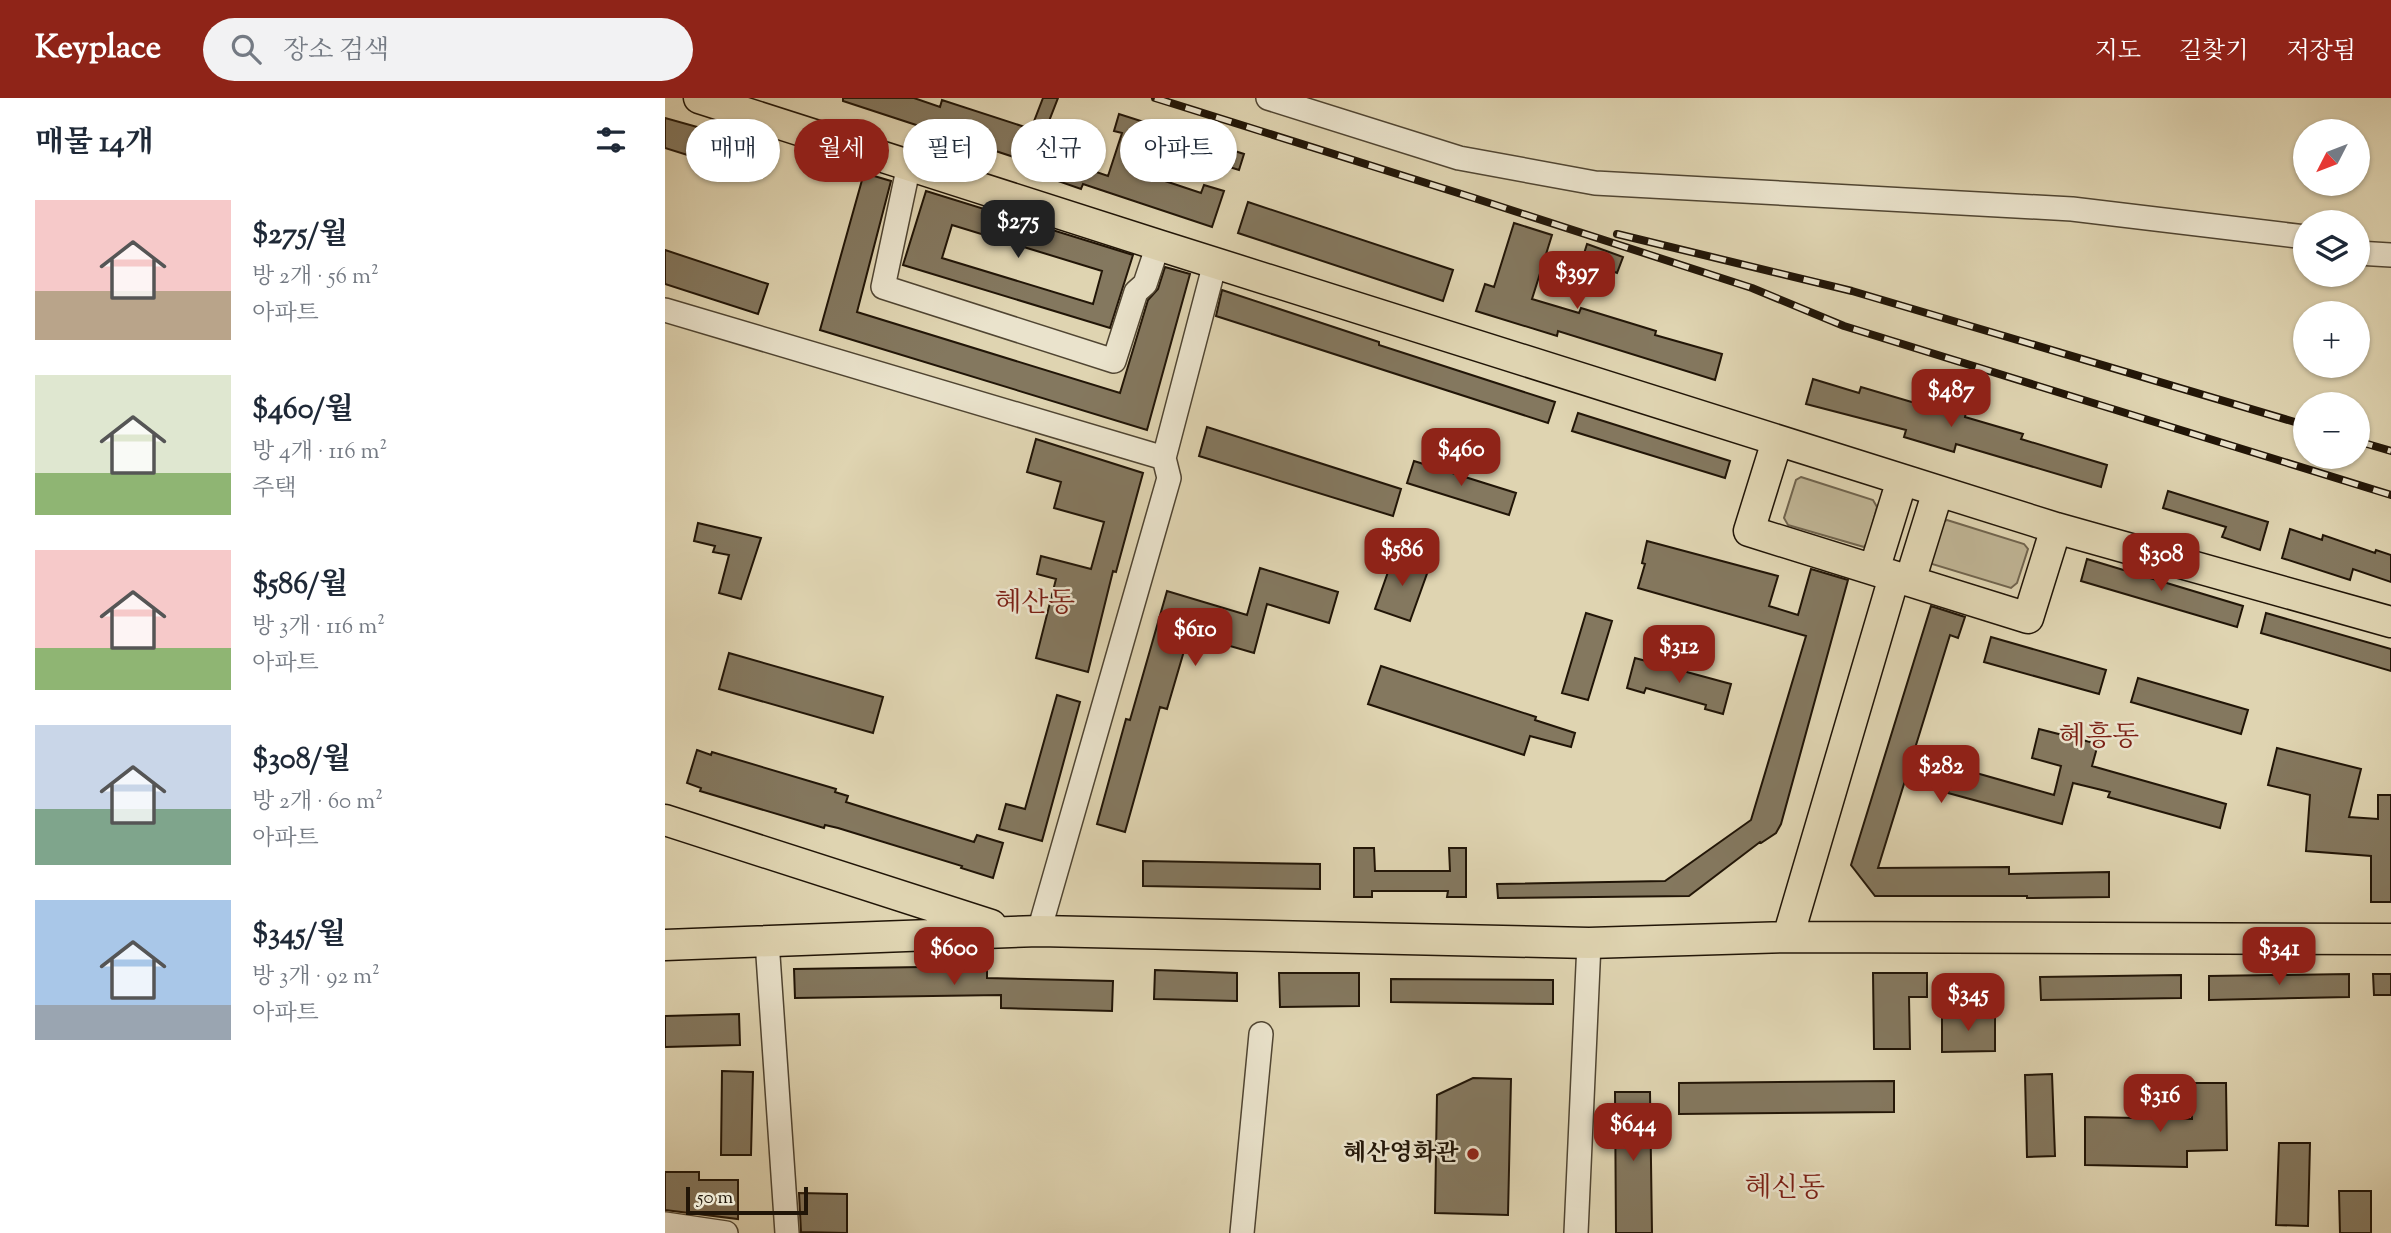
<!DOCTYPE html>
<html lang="ko">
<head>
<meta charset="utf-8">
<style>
	:root { --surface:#fff; --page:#f2f2f3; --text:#1f2937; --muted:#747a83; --accent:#8f2418 }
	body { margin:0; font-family:"Sorts Mill Goudy","Noto Serif KR",serif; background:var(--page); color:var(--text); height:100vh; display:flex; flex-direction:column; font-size:26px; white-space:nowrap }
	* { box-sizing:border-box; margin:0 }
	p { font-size:23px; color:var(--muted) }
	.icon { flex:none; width:38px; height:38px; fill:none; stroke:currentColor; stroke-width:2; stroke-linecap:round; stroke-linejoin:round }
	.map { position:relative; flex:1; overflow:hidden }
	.panel { display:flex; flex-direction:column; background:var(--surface); width:665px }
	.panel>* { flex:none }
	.guide { position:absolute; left:21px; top:21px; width:665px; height:63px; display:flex; gap:14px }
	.needle { width:46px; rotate:228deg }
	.tools { position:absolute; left:1628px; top:21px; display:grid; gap:14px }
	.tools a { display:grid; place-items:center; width:77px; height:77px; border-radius:50%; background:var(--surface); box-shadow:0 2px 5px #0004; font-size:35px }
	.scale { position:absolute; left:21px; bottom:18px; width:122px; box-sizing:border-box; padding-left:7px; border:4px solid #211507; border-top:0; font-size:19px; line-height:24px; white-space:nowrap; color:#211507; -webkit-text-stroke:5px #eae3cc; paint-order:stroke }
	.price { position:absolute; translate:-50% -60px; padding:0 16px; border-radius:14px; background:var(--accent); color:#fff; font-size:23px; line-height:46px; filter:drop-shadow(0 2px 4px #0008) }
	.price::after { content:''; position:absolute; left:50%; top:42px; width:21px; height:16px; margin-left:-10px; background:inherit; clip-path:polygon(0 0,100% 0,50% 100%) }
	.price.active { background:#222; color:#fff }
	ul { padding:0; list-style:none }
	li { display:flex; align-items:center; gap:21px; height:175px; padding:0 35px }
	li span { display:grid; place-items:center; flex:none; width:196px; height:140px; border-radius:0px; color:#555 }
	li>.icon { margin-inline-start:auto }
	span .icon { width:84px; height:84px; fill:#fffc; stroke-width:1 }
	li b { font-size:30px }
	h2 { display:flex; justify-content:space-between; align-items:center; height:84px; padding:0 35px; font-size:30px }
	.tag { padding:0 24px; border-radius:32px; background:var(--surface); box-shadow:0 2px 5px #0004; font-size:24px; line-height:63px }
	.tag.active { background:var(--accent); color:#fff }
	header { display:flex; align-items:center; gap:42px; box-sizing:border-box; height:98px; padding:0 35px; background:var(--accent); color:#fff }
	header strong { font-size:33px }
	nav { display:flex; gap:38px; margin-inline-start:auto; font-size:24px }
	.search { width:490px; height:63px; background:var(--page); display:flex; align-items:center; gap:18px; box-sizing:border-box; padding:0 24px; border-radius:38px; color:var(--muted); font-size:26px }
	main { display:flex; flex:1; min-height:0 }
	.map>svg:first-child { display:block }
</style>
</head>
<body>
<header>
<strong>Keyplace</strong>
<div class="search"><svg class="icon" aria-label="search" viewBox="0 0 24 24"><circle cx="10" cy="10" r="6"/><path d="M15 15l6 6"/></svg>장소 검색</div>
<nav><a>지도</a><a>길찾기</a><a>저장됨</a></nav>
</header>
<main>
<section class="panel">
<h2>매물 14개<svg class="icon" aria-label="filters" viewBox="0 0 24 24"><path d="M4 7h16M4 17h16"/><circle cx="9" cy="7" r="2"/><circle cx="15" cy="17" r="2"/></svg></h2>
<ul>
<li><span style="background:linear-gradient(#f6c9c9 65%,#b9a48a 0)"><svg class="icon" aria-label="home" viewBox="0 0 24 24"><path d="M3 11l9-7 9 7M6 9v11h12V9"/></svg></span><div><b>$275/월</b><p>방 2개 · 56 m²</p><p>아파트</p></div></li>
<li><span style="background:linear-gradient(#dfe7d0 70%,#8fb573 0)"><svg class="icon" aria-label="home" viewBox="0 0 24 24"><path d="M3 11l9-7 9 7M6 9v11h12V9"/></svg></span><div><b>$460/월</b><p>방 4개 · 116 m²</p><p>주택</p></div></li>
<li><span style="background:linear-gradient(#f6c9c9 70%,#8fb573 0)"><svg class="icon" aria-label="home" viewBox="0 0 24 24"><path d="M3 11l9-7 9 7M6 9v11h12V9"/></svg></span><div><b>$586/월</b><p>방 3개 · 116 m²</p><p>아파트</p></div></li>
<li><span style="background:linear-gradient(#c9d6e8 60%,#7fa58c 0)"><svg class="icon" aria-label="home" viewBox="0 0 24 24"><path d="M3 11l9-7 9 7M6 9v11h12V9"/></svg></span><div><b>$308/월</b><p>방 2개 · 60 m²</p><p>아파트</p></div></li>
<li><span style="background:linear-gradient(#a9c7e8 75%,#9aa5b1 0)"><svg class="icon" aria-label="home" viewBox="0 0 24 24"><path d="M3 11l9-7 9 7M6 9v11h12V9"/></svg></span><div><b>$345/월</b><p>방 3개 · 92 m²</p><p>아파트</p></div></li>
</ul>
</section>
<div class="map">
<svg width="1726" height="1135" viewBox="0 0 1726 1135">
	<rect width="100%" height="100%" fill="#dfd4b1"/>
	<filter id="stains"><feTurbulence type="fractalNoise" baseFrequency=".00286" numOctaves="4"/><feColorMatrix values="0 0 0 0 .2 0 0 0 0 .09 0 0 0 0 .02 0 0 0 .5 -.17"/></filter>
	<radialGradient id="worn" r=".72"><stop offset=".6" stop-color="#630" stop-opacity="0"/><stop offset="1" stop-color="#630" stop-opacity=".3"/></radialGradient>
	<!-- green -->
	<path fill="#bfb494" stroke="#70644e" stroke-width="2" d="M1136 379 1208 402 1212 409 1203 443 1199 449 1123 427 1119 420 1131 382Z
		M1282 422 1359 446 1363 451 1352 485 1346 490 1267 466 1264 461 1277 425Z"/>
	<!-- building -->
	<path fill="#84785f" stroke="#211507" stroke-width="2" fill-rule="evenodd" d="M178 0H249L275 9 277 2 366 31 378 0H393L372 54 443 78 457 35 449 33 454 16 579 56 574 72 478 42 470 73 536 95 539 87 559 93 547 129 418 86 416 91 367 74 370 66 178 3Z
		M0 20 75 41 67 71 0 50Z
		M199 75 226 83 192 214 455 295 483 202 493 191 500 169 525 176 482 332 155 232Z
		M261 93 468 157 445 230 238 167ZM287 127 437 173 428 206 277 160Z
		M583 104 788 172 778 203 573 135Z
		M849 125 887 137 867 201 914 215 916 210 991 233 990 237 1057 256 1050 282 893 233 892 238 811 213 820 186 829 189Z
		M922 146 958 159 952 175 917 162Z
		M0 152 103 186 93 216 0 186Z
		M557 192 714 244V247L890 304 883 325 551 218Z
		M1148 281 1194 295 1196 289 1250 305 1253 295 1302 310 1300 319 1358 336 1356 341 1442 367 1436 389 1291 346 1289 354 1239 339 1241 332 1141 306Z
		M913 315 1065 363 1060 380 907 333Z
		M542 329 736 391 728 418 534 358Z
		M371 341 478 375 451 474 448 473 423 574 371 560 391 481 372 476 376 458 426 471 439 424 389 410 396 384 362 374Z
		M749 363 851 395 844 417 742 385Z
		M1503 393 1603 424 1595 452 1557 439 1561 429 1498 410Z
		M33 425 96 440 76 501 54 495 64 457 48 454 50 448 29 443Z
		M1625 431 1657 442 1658 437 1710 455 1711 452 1726 457V484L1688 471 1685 482 1617 460Z
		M982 443 1113 478 1104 508 1133 517 1146 471 1183 482 1116 726 1111 735 1096 745 1095 744 1024 798 833 800 832 786 1000 783 1086 722 1141 538 973 490 980 466 977 465Z
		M729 457 764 470 745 523 710 511Z
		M1422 461 1578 508 1572 529 1416 483Z
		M595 470 673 494 664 525 602 506 589 555 524 536 502 611 495 609 460 734 432 726 461 621 465 622 502 493 582 517Z
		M1266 508 1300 519 1293 540 1285 537 1213 770 1344 769V776L1444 774V799L1362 800V798H1210L1186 767Z
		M921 515 947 523 923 602 897 595Z
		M1601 515 1726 551V573L1596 535Z
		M1326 539 1441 572 1434 596 1319 564Z
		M64 555 218 599 208 635 54 591Z
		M970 560 1066 586 1058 616 1040 611 1041 607 981 590 979 595 962 590Z
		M716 568 871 619 870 622 910 635 906 649 865 638 859 657 703 606Z
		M1473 580 1583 612 1576 636 1466 604Z
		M392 597 415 604 377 743 334 731 341 706 360 711Z
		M1374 631 1433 646 1427 668 1561 706 1555 730 1443 699 1445 694 1408 685 1397 726 1283 695 1290 669 1389 697 1396 668 1367 660Z
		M1612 650 1696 671 1684 719 1713 721V697H1726V804H1706V758L1641 753 1645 697 1603 687Z
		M32 652 46 657 47 654 171 691 170 694 183 698 181 704 309 744 312 737 338 745 328 780 296 770 297 768 173 730 160 727 159 730 35 693 36 690 22 685Z
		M689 750H709L710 773H785L784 750H801V799H782L783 793H707V799H689Z
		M478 763 655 766V791L478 788Z
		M322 868V880L448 883 447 913 336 910V897L130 900 129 871Z
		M490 872 572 875V903L489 901Z
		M614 875H694V908L615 909Z
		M1208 875H1262V899H1244L1245 951H1209Z
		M1684 876V899L1544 902V878Z
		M1708 876H1726V897H1709Z
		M1516 877V900L1376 902 1375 879Z
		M726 881 888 882V906L726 904Z
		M74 916 75 947 0 949V918Z
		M1277 917H1330V953L1277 954Z
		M57 973 88 974 86 1057H56Z
		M1387 976 1390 1058 1362 1059 1360 977Z
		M808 980 846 981 843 1117 770 1115 772 997Z
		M1229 983V1014L1014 1016V985Z
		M1526 985H1561L1562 1052 1522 1053V1069L1420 1067V1019L1527 1021Z
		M950 994H985L987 1135H951Z
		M1614 1045H1645L1643 1128 1611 1127Z
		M0 1074H34V1082H73V1121L0 1112Z
		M1674 1093H1706V1135H1675Z
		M134 1095 182 1096V1135L136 1134Z"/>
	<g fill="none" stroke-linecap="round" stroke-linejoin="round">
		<!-- minor casing -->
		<g stroke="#504532" stroke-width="26">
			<path id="minor" d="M603 0 794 60 930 85 1407 111 1640 139
				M244 67 218 189 449 263 471 194 480 186 493 147
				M1692 155 1726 157
				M0 212 499 360
				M374 833 504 380 499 360 550 165
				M102 843 122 1135
				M0 1126 61 1135
				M577 1135 596 936
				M911 1135 924 845"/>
		</g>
		<!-- major casing -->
		<g stroke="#211507" stroke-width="33">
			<path id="major" d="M34 0 493 147 1391 430 1726 524
				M1112 343 1084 433 1363 520 1391 430
				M1209 472 1237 382
				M1245 483 1273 393
				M0 722 326 827
				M1123 839 1229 479
				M0 847 374 833 924 845 1123 839 1726 841"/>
		</g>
		<!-- minor -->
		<use href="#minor" stroke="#eae3cc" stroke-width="23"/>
		<!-- major -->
		<use href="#major" stroke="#dfd4b1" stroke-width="30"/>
		<!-- rail casing -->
		<g stroke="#211507" stroke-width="8">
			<path id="rail" d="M490 0 809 100 1087 190 1179 228 1726 397
				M952 136 1187 193 1640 327
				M1692 343 1726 353"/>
		</g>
		<!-- rail -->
		<use href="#rail" stroke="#eae3cc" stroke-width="5" stroke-dasharray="16" stroke-linecap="butt"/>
	</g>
	<!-- markers -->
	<circle fill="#8f2418" stroke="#eae3cc" stroke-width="2.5" cx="808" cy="1056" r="7"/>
	<g text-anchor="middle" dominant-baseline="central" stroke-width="5" stroke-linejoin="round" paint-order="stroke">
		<!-- poi labels -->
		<g font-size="24" font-weight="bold" fill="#211507" stroke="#eae3cc" text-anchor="end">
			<text x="794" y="1056">혜산영화관</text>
		</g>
		<!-- quarter labels -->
		<g font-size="28" fill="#7a1f14" stroke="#eae3cc">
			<text x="370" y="506">혜산동</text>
			<text x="1434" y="640">혜흥동</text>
			<text x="1120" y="1091">혜신동</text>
		</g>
	</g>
	<rect width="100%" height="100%" filter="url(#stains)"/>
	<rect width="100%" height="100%" fill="url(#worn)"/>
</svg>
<div class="tools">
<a><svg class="needle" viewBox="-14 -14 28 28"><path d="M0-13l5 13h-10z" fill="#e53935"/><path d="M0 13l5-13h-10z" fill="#747a83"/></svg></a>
<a><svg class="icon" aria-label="layers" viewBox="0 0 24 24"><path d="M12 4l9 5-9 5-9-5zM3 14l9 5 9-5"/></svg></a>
<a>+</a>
<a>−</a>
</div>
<div class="scale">50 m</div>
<b class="price active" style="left:353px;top:162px">$275</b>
<b class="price" style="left:912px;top:213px">$397</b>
<b class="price" style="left:1286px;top:331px">$487</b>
<b class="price" style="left:796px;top:390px">$460</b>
<b class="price" style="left:737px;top:490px">$586</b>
<b class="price" style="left:1496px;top:495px">$308</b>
<b class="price" style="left:530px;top:570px">$610</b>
<b class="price" style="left:1014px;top:587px">$312</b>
<b class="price" style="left:1276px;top:707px">$282</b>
<b class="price" style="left:289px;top:889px">$600</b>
<b class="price" style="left:1614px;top:889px">$341</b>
<b class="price" style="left:1303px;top:935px">$345</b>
<b class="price" style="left:1495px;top:1036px">$316</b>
<b class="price" style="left:968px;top:1065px">$644</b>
<div class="guide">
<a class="tag">매매</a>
<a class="tag active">월세</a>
<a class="tag">필터</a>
<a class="tag">신규</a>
<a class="tag">아파트</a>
</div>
</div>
</main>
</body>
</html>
